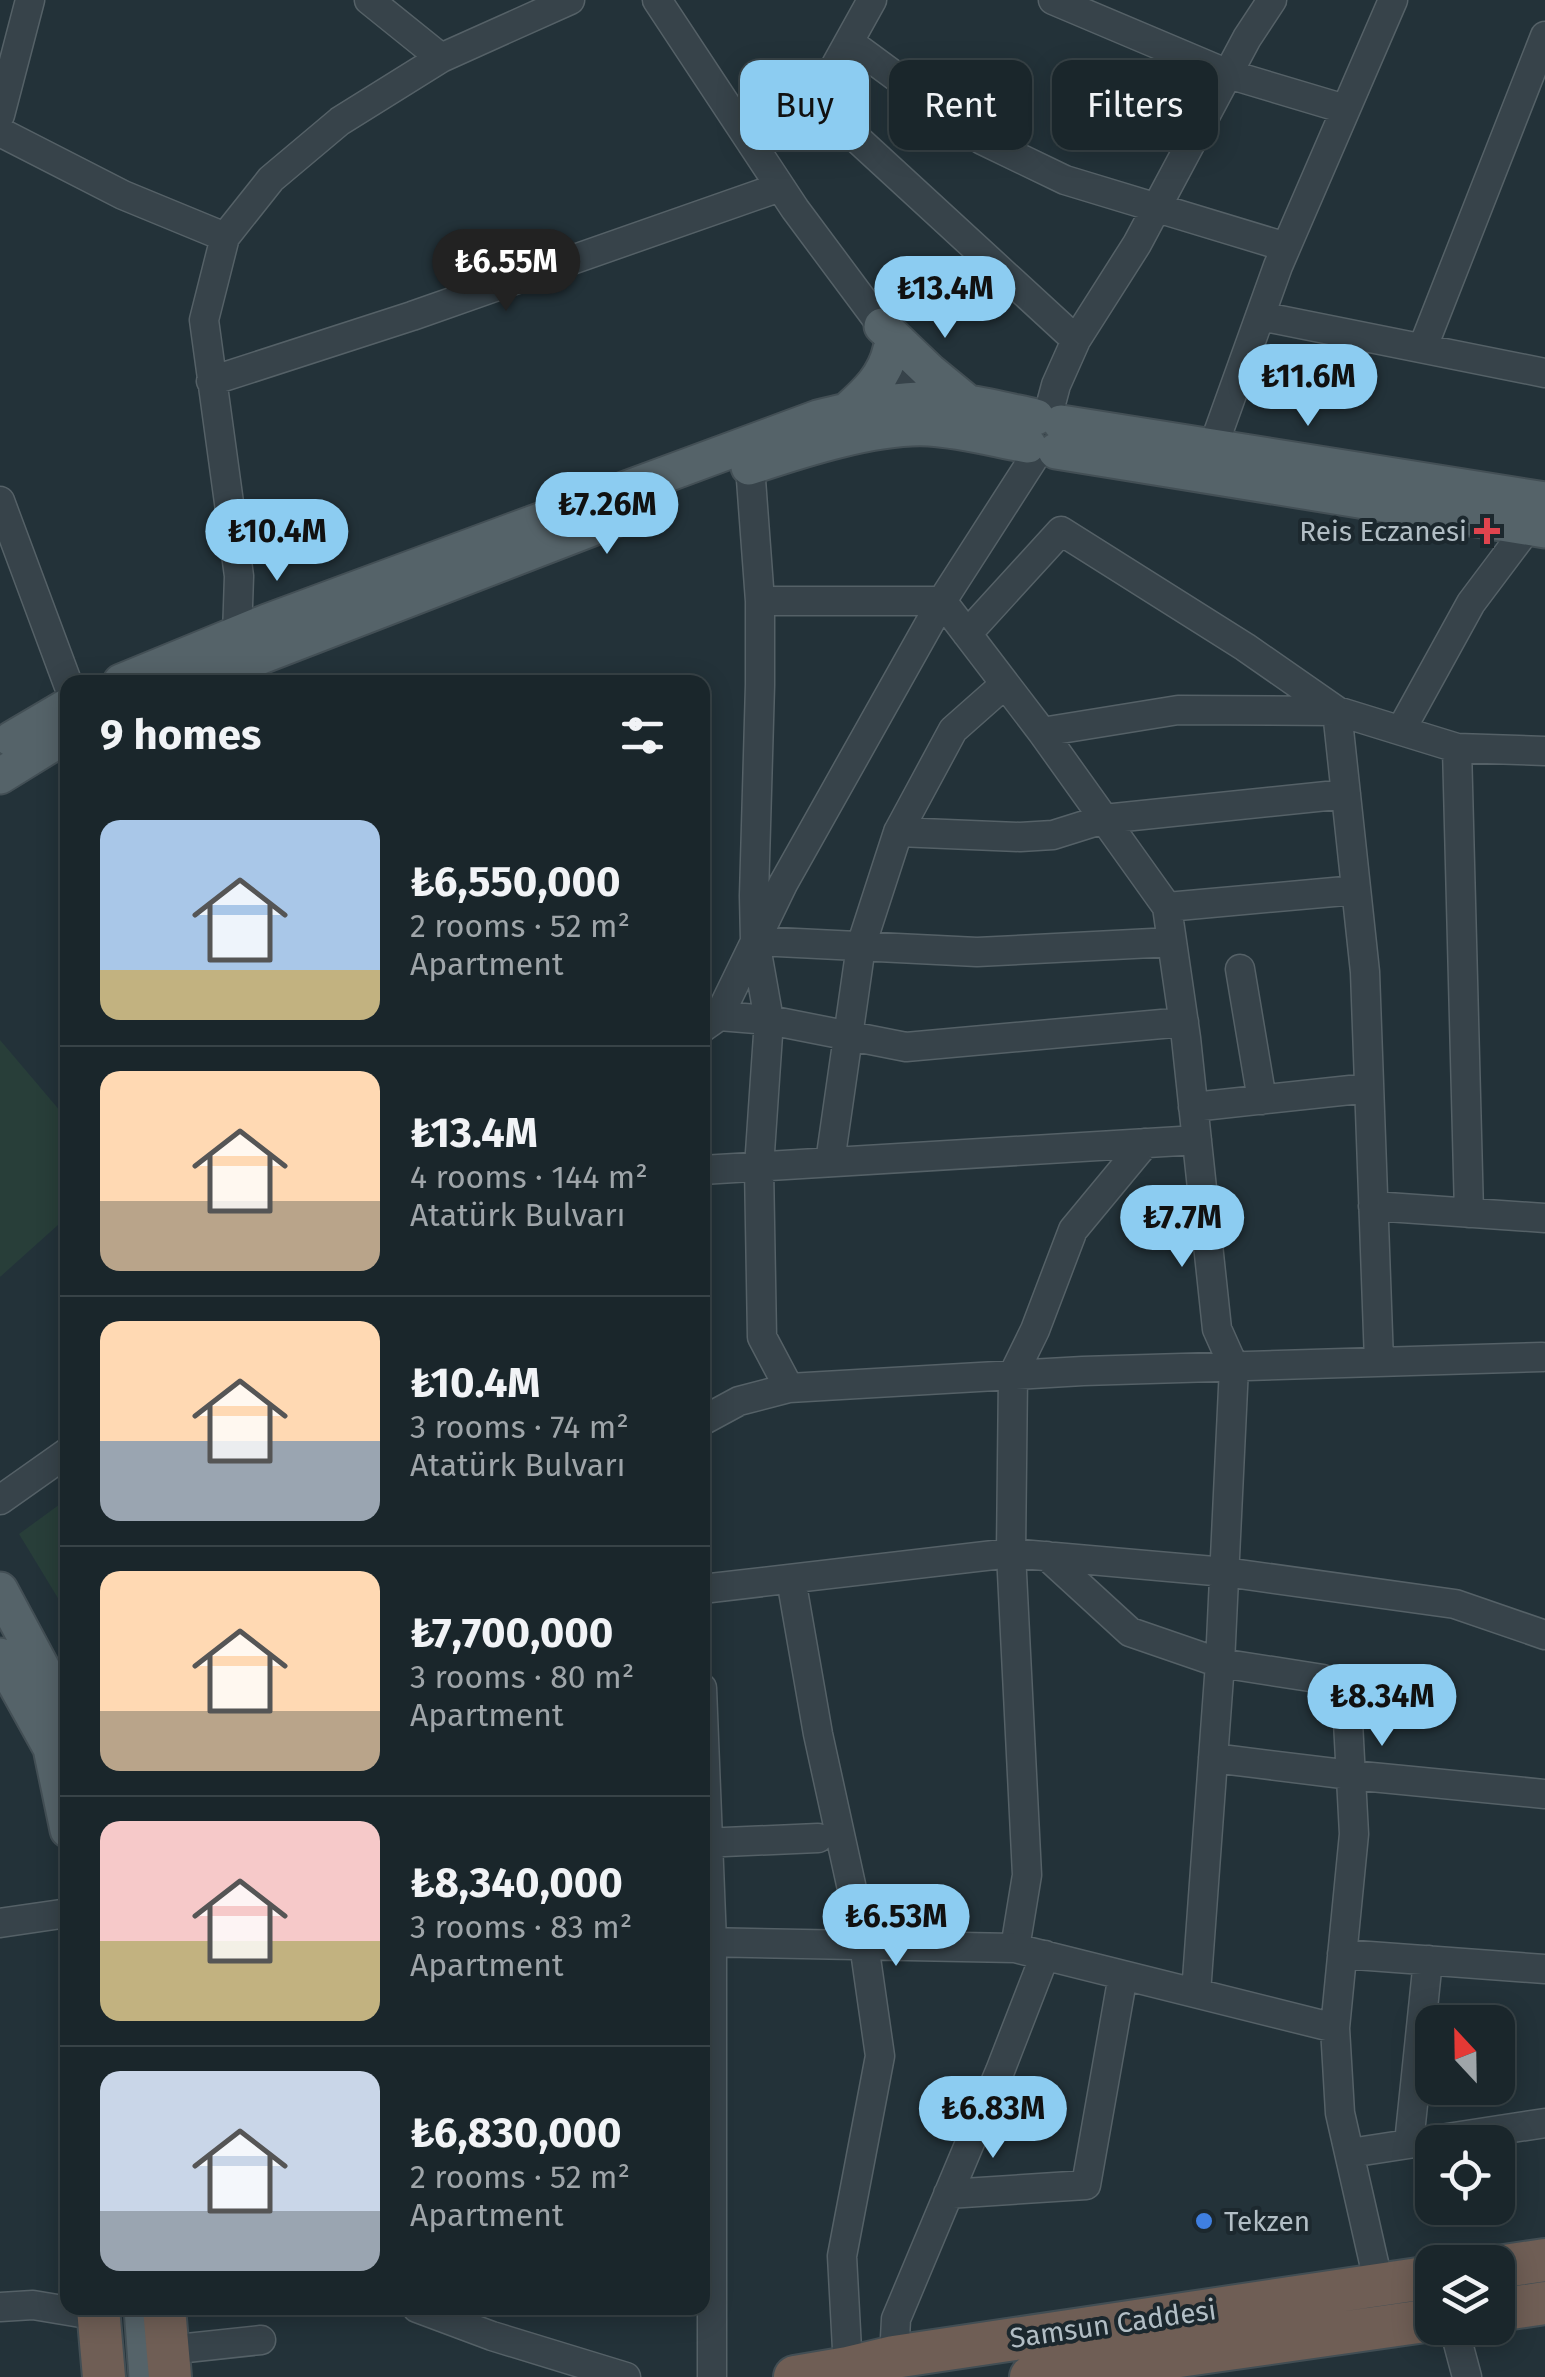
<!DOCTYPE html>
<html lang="en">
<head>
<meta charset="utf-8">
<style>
	:root { --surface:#1a262b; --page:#273237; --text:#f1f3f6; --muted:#9fa5a9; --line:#384347; --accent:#8cccf1 }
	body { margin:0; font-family:"Fira Sans",sans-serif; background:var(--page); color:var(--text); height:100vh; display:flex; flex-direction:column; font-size:38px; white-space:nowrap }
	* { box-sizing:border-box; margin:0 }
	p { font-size:32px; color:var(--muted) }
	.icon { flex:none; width:55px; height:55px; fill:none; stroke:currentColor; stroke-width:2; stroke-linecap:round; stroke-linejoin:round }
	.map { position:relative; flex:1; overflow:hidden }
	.drawer { position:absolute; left:60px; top:675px; width:650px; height:1640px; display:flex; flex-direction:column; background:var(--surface); border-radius:20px; box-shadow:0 5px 25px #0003,0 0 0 2px var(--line) }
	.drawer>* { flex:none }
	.guide { position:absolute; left:740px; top:60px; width:655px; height:90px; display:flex; gap:20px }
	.needle { width:65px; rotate:338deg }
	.buttons { position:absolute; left:1415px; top:2005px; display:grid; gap:20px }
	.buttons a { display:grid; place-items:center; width:100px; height:100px; border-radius:20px; background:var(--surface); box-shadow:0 5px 25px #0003,0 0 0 2px var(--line); font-size:50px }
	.price { position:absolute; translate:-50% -85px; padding:0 22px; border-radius:35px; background:var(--accent); color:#111; font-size:32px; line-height:65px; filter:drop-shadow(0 2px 5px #0008) }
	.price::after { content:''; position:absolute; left:50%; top:60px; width:30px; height:22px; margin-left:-15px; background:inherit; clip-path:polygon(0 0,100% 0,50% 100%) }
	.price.current { background:#222; color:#fff }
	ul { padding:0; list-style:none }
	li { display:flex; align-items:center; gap:30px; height:250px; padding:0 40px }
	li+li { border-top:2px solid var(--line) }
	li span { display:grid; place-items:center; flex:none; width:280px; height:200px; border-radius:20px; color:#555 }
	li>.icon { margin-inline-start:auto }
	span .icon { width:120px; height:120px; fill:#fffc; stroke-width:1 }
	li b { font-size:42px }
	h2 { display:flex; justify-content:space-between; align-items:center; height:120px; padding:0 40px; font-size:42px }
	.chip { padding:0 35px; border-radius:20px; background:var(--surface); box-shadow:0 5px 25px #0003,0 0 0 2px var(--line); font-size:35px; line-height:90px }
	.chip.current { background:var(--accent); color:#111 }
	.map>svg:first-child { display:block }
</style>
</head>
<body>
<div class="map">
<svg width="1545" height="2377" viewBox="0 0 1545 2377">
	<rect width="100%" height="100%" fill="#233239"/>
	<!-- green -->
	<path fill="#283e39" d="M0 1040 67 1119 68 1216 0 1277Z
		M67 1499V1613L19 1534Z"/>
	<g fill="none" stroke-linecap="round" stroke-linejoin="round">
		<!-- minor casing -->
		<g stroke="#556167" stroke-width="31">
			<path id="minor" d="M369 0 441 58
				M657 0 795 209 882 326 897 363 928 411
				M1053 0 1228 74 1345 109
				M849 42 982 140 1065 180 1286 247
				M816 101 1076 340
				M0 115 30 0
				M0 132 123 195 225 237
				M752 144 816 101 872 0
				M1260 316 1545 373
				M1423 347 1545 36
				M211 381 412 316 780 187
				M1048 415 1056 385 1076 340 1137 244 1247 38 1272 0
				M1213 447 1278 266 1393 0
				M750 466 760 601V685L754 896 755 941 769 1020 759 1167 762 1337 789 1388
				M0 501 68 684
				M760 601H942L1042 732 1167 907 1186 1038 1217 1329 1234 1367 1220 1663 1196 1993
				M967 634 1061 531 1245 647 1337 711 1365 972 1379 1362
				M237 635 239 576 204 320 225 237 271 179 340 121 441 58 570 0
				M1401 730 1471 603 1528 527
				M1042 732 1178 710 1337 711 1457 748 1545 751
				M1457 748 1469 1213
				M898 832 1020 837 1053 835 1104 819 1346 794
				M1167 907 1356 890
				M755 941 977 952 1172 942
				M1240 969 1262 1100
				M719 1016 769 1020 906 1047 1184 1022
				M702 1028 719 1016 783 884 942 601 1037 453
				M1193 1107 1369 1088
				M830 1162 861 946 898 832 953 730 1005 684
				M702 1170 1197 1140
				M1373 1206 1545 1218
				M702 1421 739 1401 789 1388 1083 1371 1542 1357
				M0 1500 68 1452
				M1047 1556 1130 1632 1220 1663 1323 1679 1348 1722 1354 1834 1335 2028 1340 2113 1379 2285
				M791 1579 818 1734 864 1944 880 2056 842 2256 848 2368
				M702 1589 1011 1553 1225 1572 1455 1604 1545 1635
				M702 1688 712 1942V2377
				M1213 1758 1351 1775 1545 1794
				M702 1843 818 1838
				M0 1923 68 1913
				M702 1942 1015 1948 1335 2028
				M1015 1948 1027 1875 1011 1553 1013 1375 1035 1330 1073 1230 1145 1143
				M1342 1954 1545 1969
				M1409 2143 1428 1960
				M1350 2153 1545 2123
				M948 2194 1086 2185 1123 1975
				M0 2307 33 2305 99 2316
				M417 2308 492 2336 626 2377
				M1454 2328 1467 2377
				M168 2350 261 2340
				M894 2357 896 2319 1000 2071 1045 1955"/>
		</g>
		<!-- major casing -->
		<g stroke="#434f55" stroke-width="39">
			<path id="major" d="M882 326 929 371 968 403
				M848 410C868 392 885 376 891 349
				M1061 423 1545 500
				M1056 451 1545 530
				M749 467C800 450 876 425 929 428 962 430 995 439 1028 445
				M121 682 267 622 818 418C850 410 886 401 919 400 959 398 998 409 1036 417
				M194 682 631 513
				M12 739 68 706
				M0 776 68 734
				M0 1590 60 1702 68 1720
				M0 1656 51 1748 68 1830
				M142 2308 147 2377"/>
		</g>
		<!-- highway casing -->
		<g stroke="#424e54" stroke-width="46">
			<path id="highway" d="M1498 2267 1545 2260
				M98 2308 104 2377
				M164 2308 170 2377
				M1498 2310 1545 2303
				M795 2377 848 2368 894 2357 1432 2277
				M1031 2377 1432 2320"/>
		</g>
		<!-- minor -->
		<use href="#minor" stroke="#37434a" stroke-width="28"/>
		<!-- major -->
		<use href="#major" stroke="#556369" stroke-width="35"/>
		<!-- highway -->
		<use href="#highway" stroke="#6f5e55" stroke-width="42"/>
	</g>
	<!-- markers -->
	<path fill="#e0444e" stroke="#1c282e" stroke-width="4" d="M1482 516h10v10h10v10h-10v10h-10v-10h-10v-10h10z"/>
	<circle fill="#3f7fe0" stroke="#1c282e" stroke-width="4" cx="1204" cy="2221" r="10"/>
	<g text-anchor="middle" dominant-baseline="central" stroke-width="8" stroke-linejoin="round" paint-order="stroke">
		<!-- poi labels -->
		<g font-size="28" fill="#b2bec5" stroke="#1c282e" text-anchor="end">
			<text x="1467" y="531">Reis Eczanesi</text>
			<text x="1224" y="2221" text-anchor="start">Tekzen</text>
		</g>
		<!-- street labels -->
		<g font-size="28" fill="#b2bec5" stroke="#1c282e">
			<text transform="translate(1113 2324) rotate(-8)">Samsun Caddesi</text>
		</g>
	</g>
</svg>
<div class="buttons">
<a><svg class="needle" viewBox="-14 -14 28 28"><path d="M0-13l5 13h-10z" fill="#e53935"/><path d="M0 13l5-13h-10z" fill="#9fa5a9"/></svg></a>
<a><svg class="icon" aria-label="locate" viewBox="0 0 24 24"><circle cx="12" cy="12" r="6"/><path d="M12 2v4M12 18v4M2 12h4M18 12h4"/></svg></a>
<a><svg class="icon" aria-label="layers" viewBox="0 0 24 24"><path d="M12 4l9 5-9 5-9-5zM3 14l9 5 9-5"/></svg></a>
</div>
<b class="price current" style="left:506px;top:314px">₺6.55M</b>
<b class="price" style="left:945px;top:341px">₺13.4M</b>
<b class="price" style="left:1308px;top:429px">₺11.6M</b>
<b class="price" style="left:607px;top:557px">₺7.26M</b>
<b class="price" style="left:277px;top:584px">₺10.4M</b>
<b class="price" style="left:1182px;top:1270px">₺7.7M</b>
<b class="price" style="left:1382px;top:1749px">₺8.34M</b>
<b class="price" style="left:896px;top:1969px">₺6.53M</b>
<b class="price" style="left:993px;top:2161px">₺6.83M</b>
<div class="guide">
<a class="chip current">Buy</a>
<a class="chip">Rent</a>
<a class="chip">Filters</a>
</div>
<section class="drawer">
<h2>9 homes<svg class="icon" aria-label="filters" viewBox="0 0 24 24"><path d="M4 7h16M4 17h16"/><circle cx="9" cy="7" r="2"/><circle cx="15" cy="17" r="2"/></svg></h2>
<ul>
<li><span style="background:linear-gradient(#a9c7e8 75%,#c2b280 0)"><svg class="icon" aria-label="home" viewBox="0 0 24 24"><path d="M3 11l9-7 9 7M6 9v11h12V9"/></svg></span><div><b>₺6,550,000</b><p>2 rooms · 52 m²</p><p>Apartment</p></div></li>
<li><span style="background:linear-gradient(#ffd9b3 65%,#b9a48a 0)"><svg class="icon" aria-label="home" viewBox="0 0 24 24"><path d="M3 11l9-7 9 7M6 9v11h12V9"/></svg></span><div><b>₺13.4M</b><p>4 rooms · 144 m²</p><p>Atatürk Bulvarı</p></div></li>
<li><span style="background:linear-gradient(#ffd9b3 60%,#9aa5b1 0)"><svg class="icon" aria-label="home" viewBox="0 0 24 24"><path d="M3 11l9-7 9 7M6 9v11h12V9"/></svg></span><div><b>₺10.4M</b><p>3 rooms · 74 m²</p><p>Atatürk Bulvarı</p></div></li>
<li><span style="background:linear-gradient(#ffd9b3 70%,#b9a48a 0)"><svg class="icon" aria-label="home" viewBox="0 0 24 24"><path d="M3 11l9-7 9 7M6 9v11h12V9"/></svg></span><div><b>₺7,700,000</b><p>3 rooms · 80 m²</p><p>Apartment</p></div></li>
<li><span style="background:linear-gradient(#f6c9c9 60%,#c2b280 0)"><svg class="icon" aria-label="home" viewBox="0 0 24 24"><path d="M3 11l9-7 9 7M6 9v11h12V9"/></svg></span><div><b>₺8,340,000</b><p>3 rooms · 83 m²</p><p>Apartment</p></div></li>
<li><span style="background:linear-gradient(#c9d6e8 70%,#9aa5b1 0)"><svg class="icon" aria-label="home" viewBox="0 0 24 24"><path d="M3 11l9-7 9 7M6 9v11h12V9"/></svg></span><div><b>₺6,830,000</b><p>2 rooms · 52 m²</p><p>Apartment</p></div></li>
</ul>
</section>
</div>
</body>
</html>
